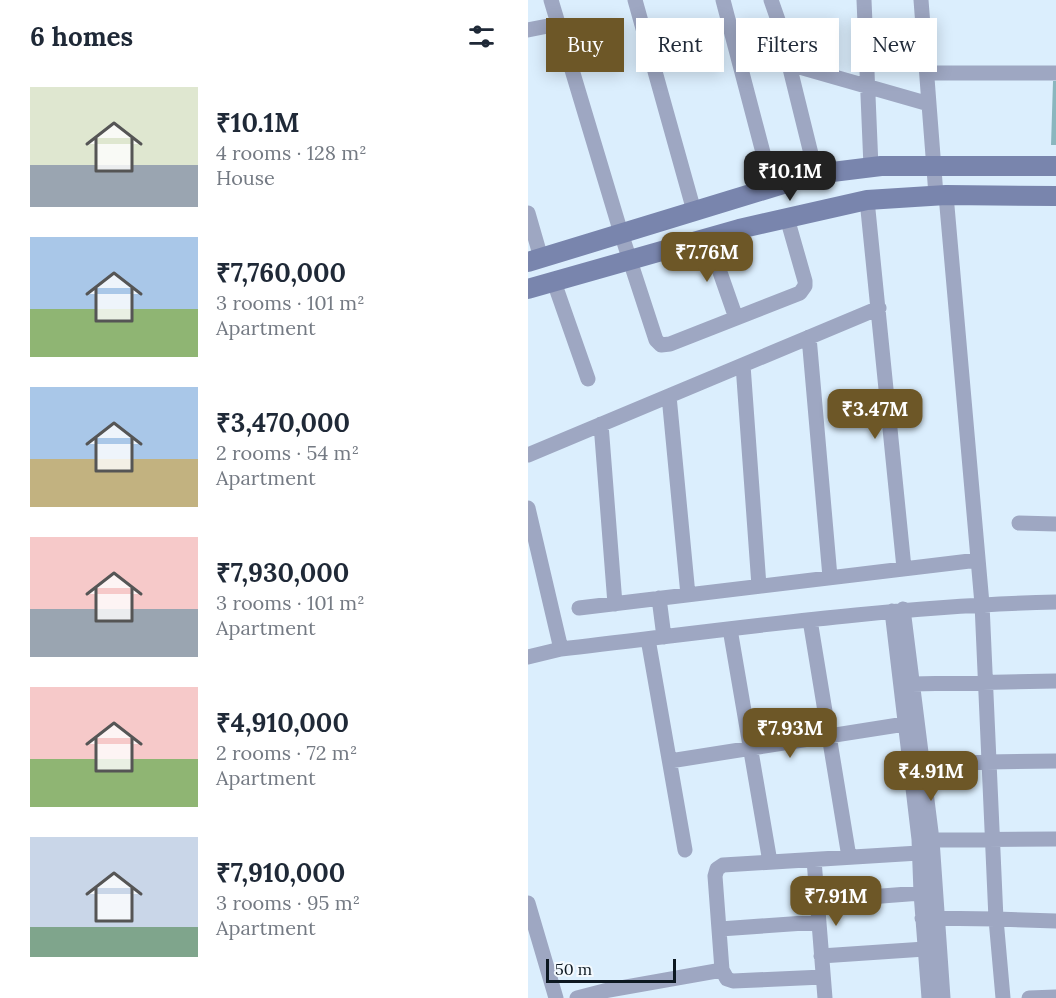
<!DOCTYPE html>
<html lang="en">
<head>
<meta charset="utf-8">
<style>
	:root { --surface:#fff; --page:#f2f2f3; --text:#1f2937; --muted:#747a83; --accent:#6d5727 }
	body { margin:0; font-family:Lora,serif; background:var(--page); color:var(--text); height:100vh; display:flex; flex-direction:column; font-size:22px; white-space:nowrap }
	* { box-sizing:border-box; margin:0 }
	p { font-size:20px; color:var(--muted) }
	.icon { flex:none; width:33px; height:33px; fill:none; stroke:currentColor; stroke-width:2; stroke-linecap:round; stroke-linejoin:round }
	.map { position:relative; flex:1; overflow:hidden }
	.side { display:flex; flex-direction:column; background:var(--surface); width:528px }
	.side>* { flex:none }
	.hud { position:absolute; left:18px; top:18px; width:420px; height:54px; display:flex; gap:12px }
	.scale { position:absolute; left:18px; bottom:15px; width:130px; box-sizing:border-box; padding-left:6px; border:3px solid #0d1821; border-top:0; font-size:16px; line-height:21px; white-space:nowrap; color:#0d1821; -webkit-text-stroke:4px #f3f9fe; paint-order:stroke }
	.price { position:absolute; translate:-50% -51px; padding:0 14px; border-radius:12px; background:var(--accent); color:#fff; font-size:20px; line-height:39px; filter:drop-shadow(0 2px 3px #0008) }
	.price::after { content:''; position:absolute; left:50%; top:36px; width:18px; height:14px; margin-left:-9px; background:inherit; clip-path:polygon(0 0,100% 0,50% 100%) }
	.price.selected { background:#222; color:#fff }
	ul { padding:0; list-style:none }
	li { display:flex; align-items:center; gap:18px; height:150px; padding:0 30px }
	li span { display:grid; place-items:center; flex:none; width:168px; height:120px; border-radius:0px; color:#555 }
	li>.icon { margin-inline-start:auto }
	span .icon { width:72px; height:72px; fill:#fffc; stroke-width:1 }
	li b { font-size:26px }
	h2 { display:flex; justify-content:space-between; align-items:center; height:72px; padding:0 30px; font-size:26px }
	.tag { padding:0 21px; border-radius:0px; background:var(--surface); box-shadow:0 3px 15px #0003; font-size:21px; line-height:54px }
	.tag.selected { background:var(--accent); color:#fff }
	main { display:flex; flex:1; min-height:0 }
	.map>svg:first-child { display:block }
</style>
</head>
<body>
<main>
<section class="side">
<h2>6 homes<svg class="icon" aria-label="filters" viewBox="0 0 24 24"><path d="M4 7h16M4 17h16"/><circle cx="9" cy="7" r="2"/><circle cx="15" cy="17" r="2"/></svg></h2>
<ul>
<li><span style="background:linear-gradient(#dfe7d0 65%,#9aa5b1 0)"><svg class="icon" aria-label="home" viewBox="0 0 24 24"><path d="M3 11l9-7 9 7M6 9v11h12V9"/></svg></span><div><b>₹10.1M</b><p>4 rooms · 128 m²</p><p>House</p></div></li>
<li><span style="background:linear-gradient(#a9c7e8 60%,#8fb573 0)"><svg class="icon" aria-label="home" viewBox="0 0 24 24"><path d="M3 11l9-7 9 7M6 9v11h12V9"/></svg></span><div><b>₹7,760,000</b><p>3 rooms · 101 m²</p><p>Apartment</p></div></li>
<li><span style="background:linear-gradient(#a9c7e8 60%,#c2b280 0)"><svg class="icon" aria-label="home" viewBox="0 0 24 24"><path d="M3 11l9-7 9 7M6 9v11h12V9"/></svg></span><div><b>₹3,470,000</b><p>2 rooms · 54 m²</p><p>Apartment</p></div></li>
<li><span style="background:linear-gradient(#f6c9c9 60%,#9aa5b1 0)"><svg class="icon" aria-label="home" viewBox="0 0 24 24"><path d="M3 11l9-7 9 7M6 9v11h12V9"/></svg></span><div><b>₹7,930,000</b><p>3 rooms · 101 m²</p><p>Apartment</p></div></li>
<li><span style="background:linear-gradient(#f6c9c9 60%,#8fb573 0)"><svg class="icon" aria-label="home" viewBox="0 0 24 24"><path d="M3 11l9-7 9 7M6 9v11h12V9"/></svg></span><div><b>₹4,910,000</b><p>2 rooms · 72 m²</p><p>Apartment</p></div></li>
<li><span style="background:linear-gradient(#c9d6e8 75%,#7fa58c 0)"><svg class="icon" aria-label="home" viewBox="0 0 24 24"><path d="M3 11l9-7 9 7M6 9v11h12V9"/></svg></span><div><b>₹7,910,000</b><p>3 rooms · 95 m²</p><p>Apartment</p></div></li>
</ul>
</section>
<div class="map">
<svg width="528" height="998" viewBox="0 0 528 998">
	<rect width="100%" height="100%" fill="#dbeefd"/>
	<!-- building -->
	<path fill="#8ab6be" d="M525 81H528V145H523Z"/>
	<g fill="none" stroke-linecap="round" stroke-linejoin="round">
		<!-- minor -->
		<path stroke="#9ea7c2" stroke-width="15" d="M23 0 93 233 128 340 133 345 142 344 272 293 277 286V281L259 218
			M107 0 166 211
			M195 0 244 187
			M243 0 250 20 288 174
			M336 0 343 167
			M393 0 408 195
			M0 30 30 24
			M261 64 401 104
			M399 73H528
			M339 200 376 568
			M0 213 13 258
			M180 238 208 318
			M26 282 60 379
			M281 337 302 577
			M215 365 231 586
			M141 396 160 595
			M73 424 87 604
			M0 455 351 308
			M0 508 33 649
			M491 523 528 524
			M131 598 136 637
			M51 608 450 560
			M375 609 404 840 415 998
			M364 611 391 839 393 893 401 998
			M282 620 321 857
			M202 629 242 862
			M120 639 157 850
			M0 657 33 649C197 630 362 606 528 602
			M384 684 528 681
			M142 761 377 724
			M394 763 528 761
			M396 840 528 839
			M286 860 297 998
			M289 901 393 893
			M0 903 28 998
			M394 918 468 919 454 604 418 195
			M192 929 291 922
			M293 956 397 949
			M295 977 205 981 199 979 194 970 187 876 189 869 195 865 391 853
			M49 998 76 991 194 970
			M475 998 468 919 528 921
			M501 998 528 997"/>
		<!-- secondary -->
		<path stroke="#7985ad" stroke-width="20" d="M0 262 288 174 353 166H528
			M0 289 211 229 339 200 418 195 528 196"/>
	</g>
</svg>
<div class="scale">50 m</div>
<b class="price selected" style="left:262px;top:202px">₹10.1M</b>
<b class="price" style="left:179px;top:283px">₹7.76M</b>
<b class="price" style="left:347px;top:440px">₹3.47M</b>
<b class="price" style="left:262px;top:759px">₹7.93M</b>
<b class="price" style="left:403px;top:802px">₹4.91M</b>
<b class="price" style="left:308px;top:927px">₹7.91M</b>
<div class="hud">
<a class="tag selected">Buy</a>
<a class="tag">Rent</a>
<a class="tag">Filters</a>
<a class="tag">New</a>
</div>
</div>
</main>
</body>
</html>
